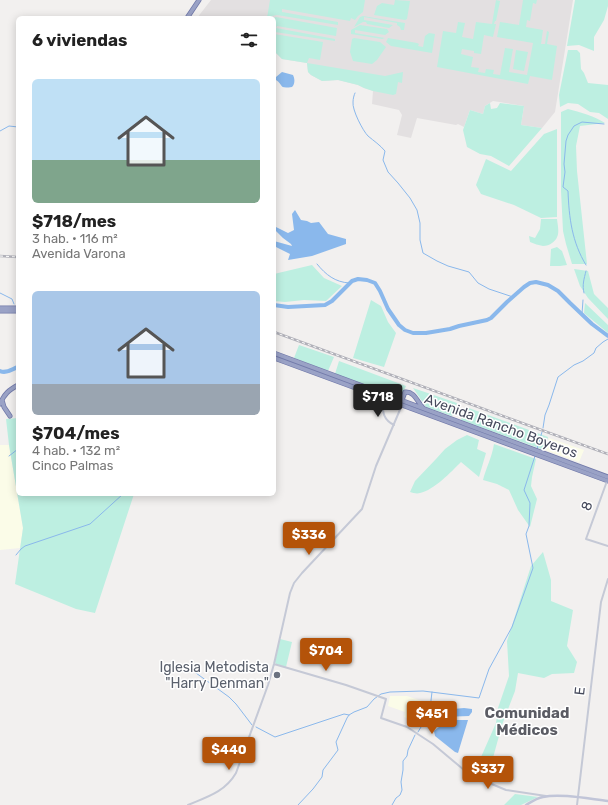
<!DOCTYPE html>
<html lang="es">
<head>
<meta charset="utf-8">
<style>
	:root { --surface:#fff; --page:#f2f2f2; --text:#222; --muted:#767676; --accent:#b45309 }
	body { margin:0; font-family:Rubik,sans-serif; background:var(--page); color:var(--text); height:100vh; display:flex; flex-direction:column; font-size:15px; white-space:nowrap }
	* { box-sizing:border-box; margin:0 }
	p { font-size:13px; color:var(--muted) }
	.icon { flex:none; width:22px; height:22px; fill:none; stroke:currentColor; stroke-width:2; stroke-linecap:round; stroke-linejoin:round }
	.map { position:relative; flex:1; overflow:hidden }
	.drawer { position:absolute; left:16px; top:16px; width:260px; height:480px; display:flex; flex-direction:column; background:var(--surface); border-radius:6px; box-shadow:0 2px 10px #0003 }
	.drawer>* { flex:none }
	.price { position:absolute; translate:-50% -34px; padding:0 9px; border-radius:4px; background:var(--accent); color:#fff; font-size:13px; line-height:26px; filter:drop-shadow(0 1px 2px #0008) }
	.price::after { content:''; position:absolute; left:50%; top:24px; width:12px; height:9px; margin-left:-6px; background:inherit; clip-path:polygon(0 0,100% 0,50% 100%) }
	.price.active { background:#222; color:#fff }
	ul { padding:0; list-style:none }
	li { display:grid; align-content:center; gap:8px; height:212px; padding:0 16px }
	li span { display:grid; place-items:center; height:124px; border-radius:6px; color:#555 }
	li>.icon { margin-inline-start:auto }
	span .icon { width:72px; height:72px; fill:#fffc; stroke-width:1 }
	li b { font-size:17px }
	h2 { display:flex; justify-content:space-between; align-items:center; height:48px; padding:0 16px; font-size:17px }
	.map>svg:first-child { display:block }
</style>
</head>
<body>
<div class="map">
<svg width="608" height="805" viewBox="0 0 608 805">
	<rect width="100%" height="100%" fill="#f2f0ef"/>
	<!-- commercial -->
	<path fill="#fbfce8" d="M549 438 584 450 579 462 545 450Z
		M0 445H9L23 528 20 548 0 550Z
		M390 696H407L428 703 421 723 404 717 405 712 388 706Z"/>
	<!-- education -->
	<path fill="#e3e0e1" d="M211 0H573L555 112 542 128 521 125 524 106 493 101 485 106 483 114 470 110 464 127 458 124 456 125 417 118 411 138 397 135 402 115 399 110 372 104 373 91 364 88 358 85 338 80 322 81 311 75 308 72 307 63 282 59 274 51V18H197Z"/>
	<!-- green -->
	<path fill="#bdefe1" d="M270 0H365L363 12 358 16 355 20 351 18 350 21 282 9V12L338 22V25L277 15 272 16 270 18H267Z
		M395 0 410 1 407 19 405 20 374 15 377 6 382 3 394 5Z
		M496 0 500 1 496 21H495L494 24H496L493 37 484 35 481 54 474 53V51L462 49 461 54 473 57 471 67 479 68 478 72 485 73 486 69 494 70 493 74 500 75 505 48 513 49 509 72 527 75 533 43 497 37 500 22 519 25 523 0H537L536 4 533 3 530 21 527 20 526 27 543 30 541 44H545L547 31 549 32 547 44 557 46 552 80 530 76 528 84 437 67 443 31 456 33 458 22 465 23 462 37 473 39 476 22 492 24Z
		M575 0H608V6L604 20 594 37V51L579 45 567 46Z
		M363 16 405 23 404 30H401L400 27 397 25V23L364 17V20L393 25 389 28 367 24 366 22H363L354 27 360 17Z
		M276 17 337 28 336 36 277 26 276 28 335 39V41L275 32 274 18H273Z
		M360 25 387 29 389 32 385 35 355 30V33L385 38 382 39 351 34V30Z
		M429 33 435 34 432 53 391 46 386 42 388 38 417 43 419 44 418 46 423 47 425 36Z
		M274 34 323 42 320 60 309 58 307 63 385 76 403 72 402 83 398 82 396 94 393 95 373 91 364 88 358 85 338 80 322 81 311 75 308 72 307 63 282 59 274 51Z
		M354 38 380 42 386 47 377 60 372 64 353 61 350 52 352 39Z
		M516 50 528 52 524 71 513 69Z
		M568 50H577L580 53 581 69 584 73 588 83 608 85V119L599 113 590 112 578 104 568 103 560 107 559 95Z
		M490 103 491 109 497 108 500 103 524 106 521 125 542 128 509 166 491 156 480 154 467 147 463 130 470 110 483 114 485 106Z
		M568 109C580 112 594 116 605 123L580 126 576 146 577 171 587 264H572L566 244 563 231 561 191V112Z
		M557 129V217L541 218 514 205 481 194 476 185 486 159 511 171 544 134Z
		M541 219H557C558 228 561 237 552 243 550 245 546 246 543 246 539 245 534 244 530 242L529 236 535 238 540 229Z
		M557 247 562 251 567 265 560 266H550L551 249Z
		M312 265 324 278 342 286 326 301 304 300 285 302 274 301V274Z
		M574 269 588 271 594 294 608 308V319L588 298 580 286Z
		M371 300 381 306 388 322 396 333 384 367 353 358Z
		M585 303 608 325V333L584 313Z
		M299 345 334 357 328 371 294 358Z
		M339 361 406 386 401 397 335 374Z
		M413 388 457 403 452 416 426 407Z
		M466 407 548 437 544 450 461 420Z
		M18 418V494H134L95 613 76 609 15 584 23 528 9 445 6 419Z
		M467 435 479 440 477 449 486 453 479 477 461 462C451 472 434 490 420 493 417 494 413 493 410 492L415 481 436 459 445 449 457 440Z
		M494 444 536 459 532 477 531 486 537 499 530 527 518 510 509 490 497 484 483 480C486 468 492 457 494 444Z
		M543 552 551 580V601L573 610 567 646 577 662 574 673 552 674 544 678 518 673 515 691 502 725 488 776 474 773 496 723 498 708 509 676 507 641 531 566Z
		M280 639 292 642 286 667 276 664 275 662Z
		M515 794 538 797 521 805H504Z"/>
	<!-- water -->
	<path fill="#8ab8ec" d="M282 72 293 75C295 79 295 84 292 87 278 89 284 85 276 80V77Z
		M295 210 301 220 307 221 311 223 319 222 328 234 346 239V244L312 256 288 260 290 254 274 246V241L292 246 291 244 283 238 274 229V226L288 233 294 230 292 214Z
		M464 708 472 709V712L469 716 443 717 440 716 439 713 442 710Z
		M441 720H468L458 753 455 752 435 736 434 731 439 727Z"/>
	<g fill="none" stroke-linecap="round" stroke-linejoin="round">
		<!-- stream -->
		<path stroke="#8ab8ec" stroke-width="1" d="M355 93C354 95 353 99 353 102 352 110 363 131 368 136 374 141 380 145 385 151L383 160 388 172 398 183 410 198 417 210 420 223V240L423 253 437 261 448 266 469 272 478 283 489 289 513 297
			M0 131 9 126 18 127
			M317 264C326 275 335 282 349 283
			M586 265C572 242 569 218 568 191L563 187 565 172 564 164 566 141 568 135 574 126 582 122 604 124
			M0 293 12 299 14 304
			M584 293C582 285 584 279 586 271
			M582 314 583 300
			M543 428 545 415 549 405 558 377 574 365 583 361 594 353 596 348 603 342 608 339
			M537 449 542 432
			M9 456 18 449
			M16 555 21 549 25 546 90 524 123 494
			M185 665 229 697 236 704 252 725
			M256 727 275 737 344 714 349 715
			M418 732 424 722 430 709 432 692
			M298 805 313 789 322 777 323 770 338 750 336 742 347 718 349 715 354 712 367 707 374 699 381 694 390 692 423 691 479 698 489 669 512 627 533 568 526 534 529 526 530 503 524 490 535 456
			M392 805 396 798 400 795 402 790 401 782 403 770V761L407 756 408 750 415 735"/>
		<!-- river -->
		<path stroke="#8ab8ec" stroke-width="4" d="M274 305 288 307 325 305 332 301 352 281 358 279 367 280 375 283 380 291 388 309 399 325 405 330 413 333H426L450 329 459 326 487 320 491 318 507 302 524 287 530 283 536 282 548 285 558 291 570 303 592 324 608 336
			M0 371C6 374 12 369 18 367"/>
		<!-- trunk casing -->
		<g stroke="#727aaa" stroke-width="5">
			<path id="trunk" d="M187 18 199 0
				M0 308H18
				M0 311H18
				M274 353 608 477
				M274 358 608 481
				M2 400 4 407 10 416
				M402 400 405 392C414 391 417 401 423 408
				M0 404C4 394 9 390 18 385"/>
		</g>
		<!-- tertiary -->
		<path stroke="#c5c9d6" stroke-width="2" d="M382 398C383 411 382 419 394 425
			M607 481 586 539 608 546
			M274 664 346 685 386 699 381 718 407 727 433 744 470 775 506 790 546 796
			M188 805C207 797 225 792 236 773L268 685 274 664 290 593 294 583 302 573 362 509 376 466 402 405
			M577 805 601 602 608 579"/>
		<!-- secondary -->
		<path stroke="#c1c5d8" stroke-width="2.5" d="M526 805C531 802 537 798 543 797 560 793 590 799 608 801"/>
		<!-- trunk -->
		<use href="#trunk" stroke="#9aa2c6" stroke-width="3.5"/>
		<!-- rail casing -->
		<g stroke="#b1b1b9" stroke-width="2.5">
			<path id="rail" d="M0 256 18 257
				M274 332 533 427 608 454"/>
		</g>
		<!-- rail -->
		<use href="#rail" stroke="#fff" stroke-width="1" stroke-dasharray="3" stroke-linecap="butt"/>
	</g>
	<!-- markers -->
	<circle fill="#6b7280" stroke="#fff" stroke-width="1.5" cx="277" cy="675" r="4"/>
	<g text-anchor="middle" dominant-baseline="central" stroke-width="3" stroke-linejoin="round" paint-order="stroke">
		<!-- street labels -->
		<g font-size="14" fill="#474b5d" stroke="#fff">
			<text transform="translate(501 426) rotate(20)">Avenida Rancho Boyeros</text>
			<text transform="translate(587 506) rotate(-70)">8</text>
			<text transform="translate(580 691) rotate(-84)">E</text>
		</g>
		<!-- worship labels -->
		<g font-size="14" fill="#5b616d" stroke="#fff" text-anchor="end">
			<text x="269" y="667">Iglesia Metodista<tspan x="269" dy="16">"Harry Denman"</tspan></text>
		</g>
		<!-- neighbourhood labels -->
		<g font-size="15" font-weight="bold" fill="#5b5c64" stroke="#fff">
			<text x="527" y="713">Comunidad<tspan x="527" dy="17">Médicos</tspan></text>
		</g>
	</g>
</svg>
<b class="price active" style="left:378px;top:418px">$718</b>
<b class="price" style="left:309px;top:556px">$336</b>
<b class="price" style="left:326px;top:672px">$704</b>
<b class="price" style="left:432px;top:735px">$451</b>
<b class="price" style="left:229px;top:771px">$440</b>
<b class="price" style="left:488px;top:790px">$337</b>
<section class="drawer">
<h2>6 viviendas<svg class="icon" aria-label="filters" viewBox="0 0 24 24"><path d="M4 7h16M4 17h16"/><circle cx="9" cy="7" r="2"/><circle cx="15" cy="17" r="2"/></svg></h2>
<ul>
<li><span style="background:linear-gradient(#bfe0f5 65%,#7fa58c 0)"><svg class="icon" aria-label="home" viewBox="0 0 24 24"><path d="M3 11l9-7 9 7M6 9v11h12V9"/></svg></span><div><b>$718/mes</b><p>3 hab. · 116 m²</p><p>Avenida Varona</p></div></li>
<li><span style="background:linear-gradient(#a9c7e8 75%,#9aa5b1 0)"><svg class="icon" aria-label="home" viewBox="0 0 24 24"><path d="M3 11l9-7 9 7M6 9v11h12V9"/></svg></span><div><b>$704/mes</b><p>4 hab. · 132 m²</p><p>Cinco Palmas</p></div></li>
</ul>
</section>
</div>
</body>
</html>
